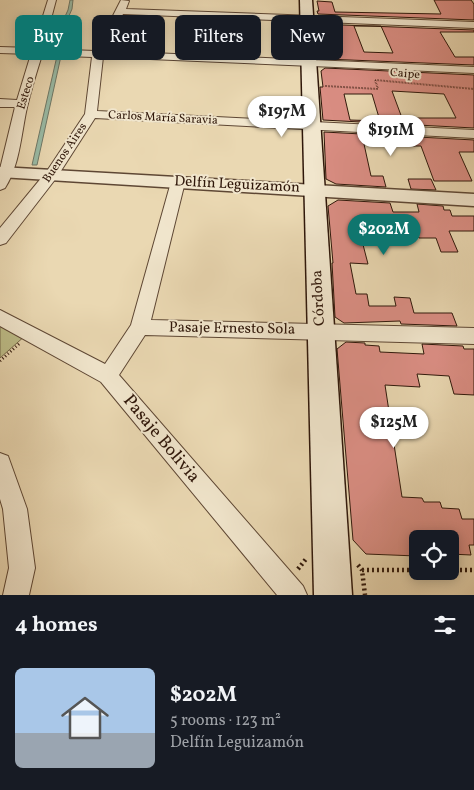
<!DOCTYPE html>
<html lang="en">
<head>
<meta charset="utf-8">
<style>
	:root { --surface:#171b24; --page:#242831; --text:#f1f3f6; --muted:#9ea1a6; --line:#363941; --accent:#0f766e }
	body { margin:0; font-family:Vollkorn,serif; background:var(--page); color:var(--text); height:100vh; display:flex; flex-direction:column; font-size:19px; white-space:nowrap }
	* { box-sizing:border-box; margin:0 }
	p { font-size:16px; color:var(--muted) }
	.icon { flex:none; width:28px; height:28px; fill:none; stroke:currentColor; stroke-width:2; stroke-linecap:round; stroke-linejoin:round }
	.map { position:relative; height:595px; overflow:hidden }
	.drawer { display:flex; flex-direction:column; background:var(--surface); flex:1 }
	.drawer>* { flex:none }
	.guide { position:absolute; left:15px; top:15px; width:445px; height:45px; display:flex; gap:10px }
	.controls { position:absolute; left:409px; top:530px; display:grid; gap:10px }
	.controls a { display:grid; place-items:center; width:50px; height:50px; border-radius:8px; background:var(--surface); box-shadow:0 2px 12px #0003; font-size:25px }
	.price { position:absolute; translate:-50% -42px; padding:0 11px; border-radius:18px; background:#fff; color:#222; font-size:16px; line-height:32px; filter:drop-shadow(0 1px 2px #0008) }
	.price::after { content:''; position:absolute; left:50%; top:30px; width:15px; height:11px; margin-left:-8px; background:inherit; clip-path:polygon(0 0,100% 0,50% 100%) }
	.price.on { background:var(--accent); color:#fff }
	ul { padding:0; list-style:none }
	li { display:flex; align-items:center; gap:15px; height:125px; padding:0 15px }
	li+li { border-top:1px solid var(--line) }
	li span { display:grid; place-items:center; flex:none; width:140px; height:100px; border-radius:8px; color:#555 }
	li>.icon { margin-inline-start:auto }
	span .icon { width:60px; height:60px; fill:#fffc; stroke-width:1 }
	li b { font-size:21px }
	h2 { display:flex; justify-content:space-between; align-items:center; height:60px; padding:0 15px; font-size:21px }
	.tag { padding:0 18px; border-radius:8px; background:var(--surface); box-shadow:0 2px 12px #0003; font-size:18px; line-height:45px }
	.tag.on { background:var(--accent); color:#fff }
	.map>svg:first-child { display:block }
</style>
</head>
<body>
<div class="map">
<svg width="474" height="595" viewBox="0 0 474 595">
	<rect width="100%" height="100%" fill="#ead8b2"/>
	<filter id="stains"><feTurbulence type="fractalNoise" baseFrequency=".004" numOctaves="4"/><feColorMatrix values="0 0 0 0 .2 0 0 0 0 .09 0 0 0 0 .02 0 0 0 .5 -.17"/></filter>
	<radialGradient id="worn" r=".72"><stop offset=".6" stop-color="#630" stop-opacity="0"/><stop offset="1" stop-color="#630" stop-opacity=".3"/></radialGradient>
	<!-- green -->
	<path fill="#bdbd88" stroke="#766a49" d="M0 321 26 335 0 358Z"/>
	<!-- water -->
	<path fill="#99bba6" stroke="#6f7968" d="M70 0H73L72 9 60 36 61 56 37 165H32L57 56 56 36 68 10Z"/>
	<!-- building -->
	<path fill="#db8e84" stroke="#2f170a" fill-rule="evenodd" d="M434 0H471L474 4V20L318 14 317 11H319L317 1 332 2 335 12 441 14Z
		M316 24 474 30V32H440L455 57H474V65L325 59 318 54 317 46H319ZM354 26H381L393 53 364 52Z
		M325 68 474 75V128L323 120 320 87H323L321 71ZM392 91 444 94 456 118H402ZM344 94H372L380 121 350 120Z
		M324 132 474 140V152H459L472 181H434L421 146H411L410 144H364L371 176H383L386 187 336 184 326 179Z
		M408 179H431L436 190 411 189Z
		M338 200 390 203 393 212H419L417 204 443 206 444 210H450L452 216H474V231H449L458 252H441L436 238H419L414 225H380L381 233H360L368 264 350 263 356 294H367L369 306H396L394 297 410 298 414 313H452L457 326 401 324 400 321 344 323 335 317 332 263H333L328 206Z
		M346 342 365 343V345L379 346 380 352 424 354 422 344 463 346 464 349H474V395L454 394 449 376 417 374 420 387 385 385 402 497 422 498 424 502H440L442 508 459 509 462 519H474V545H469L471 555 450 554V539H418L417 556 366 554 353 540 337 349Z"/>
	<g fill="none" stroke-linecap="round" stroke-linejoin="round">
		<!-- minor casing -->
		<g stroke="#5e4734" stroke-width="2">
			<path id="minor" d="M48 0H56L43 49 95 51 121 0 129 1 126 9 474 22V28L123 14 105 51 474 67V73L103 57 97 111 474 130V138L95 118 57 177 6 243 0 245V228L47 171 85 114 92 57 42 55C36 74 30 93 26 112 21 137 19 166 5 188L0 190V169L15 107H0V99L17 100 31 54 0 53V47L33 48Z
				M178 178 183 179 185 182 151 320 474 328V344L145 335 119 375 303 586 307 595H277L101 382 0 326V310L105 364 131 325 171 182 173 179Z
				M0 453 8 456 27 509 35 568 29 595H3L9 568 3 509 0 499Z"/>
		</g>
		<!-- tertiary casing -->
		<g stroke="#5e4734" stroke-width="3">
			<path id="tertiary" d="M0 167 474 194V206L0 177Z"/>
		</g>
		<!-- secondary casing -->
		<g stroke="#2f170a" stroke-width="3">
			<path id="secondary" d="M300 0H312L352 595H314Z"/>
		</g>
		<!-- path-far2 -->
		<path stroke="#2f170a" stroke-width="2" stroke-dasharray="0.5 1" stroke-linecap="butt" d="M325 86 378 89 375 80 474 89"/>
		<!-- path-far1 -->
		<path stroke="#2f170a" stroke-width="3" stroke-dasharray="1 2.5" stroke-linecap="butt" d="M0 361 20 343"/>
		<!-- path -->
		<path stroke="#2f170a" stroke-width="4.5" stroke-dasharray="2 3" stroke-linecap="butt" d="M358 565 362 570 365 595
			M298 569 306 559
			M362 570H418
			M450 570H474"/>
		<!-- minor -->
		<use href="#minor" fill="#f1e6cd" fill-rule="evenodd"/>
		<!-- tertiary -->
		<use href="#tertiary" fill="#f1e6cd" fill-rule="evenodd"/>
		<!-- secondary -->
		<use href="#secondary" fill="#f1e6cd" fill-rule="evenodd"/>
	</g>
	<g text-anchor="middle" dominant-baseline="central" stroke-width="4" stroke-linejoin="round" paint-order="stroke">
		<!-- far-street labels -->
		<g font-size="12" fill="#2f170a" stroke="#f1e6cd">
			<text transform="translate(405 74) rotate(5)">Caipe</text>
			<text transform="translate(26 93) rotate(-73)">Esteco</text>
			<text transform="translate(163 118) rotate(3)">Carlos María Saravia</text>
			<text transform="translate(65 153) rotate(-56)">Buenos Aires</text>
		</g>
		<!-- street labels -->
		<g font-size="15" fill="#2f170a" stroke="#f1e6cd">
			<text transform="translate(237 185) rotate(3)">Delfín Leguizamón</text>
			<text transform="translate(319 298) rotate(-93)">Córdoba</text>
			<text transform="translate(232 329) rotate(1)">Pasaje Ernesto Sola</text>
		</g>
		<!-- near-street labels -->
		<g font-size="18" fill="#2f170a" stroke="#f1e6cd">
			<text transform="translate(161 439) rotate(50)">Pasaje Bolivia</text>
		</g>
	</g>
	<rect width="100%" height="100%" filter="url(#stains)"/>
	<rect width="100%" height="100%" fill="url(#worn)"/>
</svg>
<div class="controls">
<a><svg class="icon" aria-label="locate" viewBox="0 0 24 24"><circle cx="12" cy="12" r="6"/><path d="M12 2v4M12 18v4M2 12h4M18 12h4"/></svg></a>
</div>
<b class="price" style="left:282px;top:138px">$197M</b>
<b class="price" style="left:391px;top:157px">$191M</b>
<b class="price on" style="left:384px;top:256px">$202M</b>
<b class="price" style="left:394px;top:449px">$125M</b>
<div class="guide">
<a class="tag on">Buy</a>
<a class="tag">Rent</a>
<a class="tag">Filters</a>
<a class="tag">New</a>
</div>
</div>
<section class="drawer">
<h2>4 homes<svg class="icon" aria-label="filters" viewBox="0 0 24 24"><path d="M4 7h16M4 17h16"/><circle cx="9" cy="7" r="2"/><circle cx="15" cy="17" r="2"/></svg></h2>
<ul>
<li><span style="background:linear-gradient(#a9c7e8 65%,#9aa5b1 0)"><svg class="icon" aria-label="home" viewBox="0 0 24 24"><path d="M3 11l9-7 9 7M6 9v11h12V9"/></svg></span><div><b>$202M</b><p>5 rooms · 123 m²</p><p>Delfín Leguizamón</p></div></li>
</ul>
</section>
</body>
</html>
